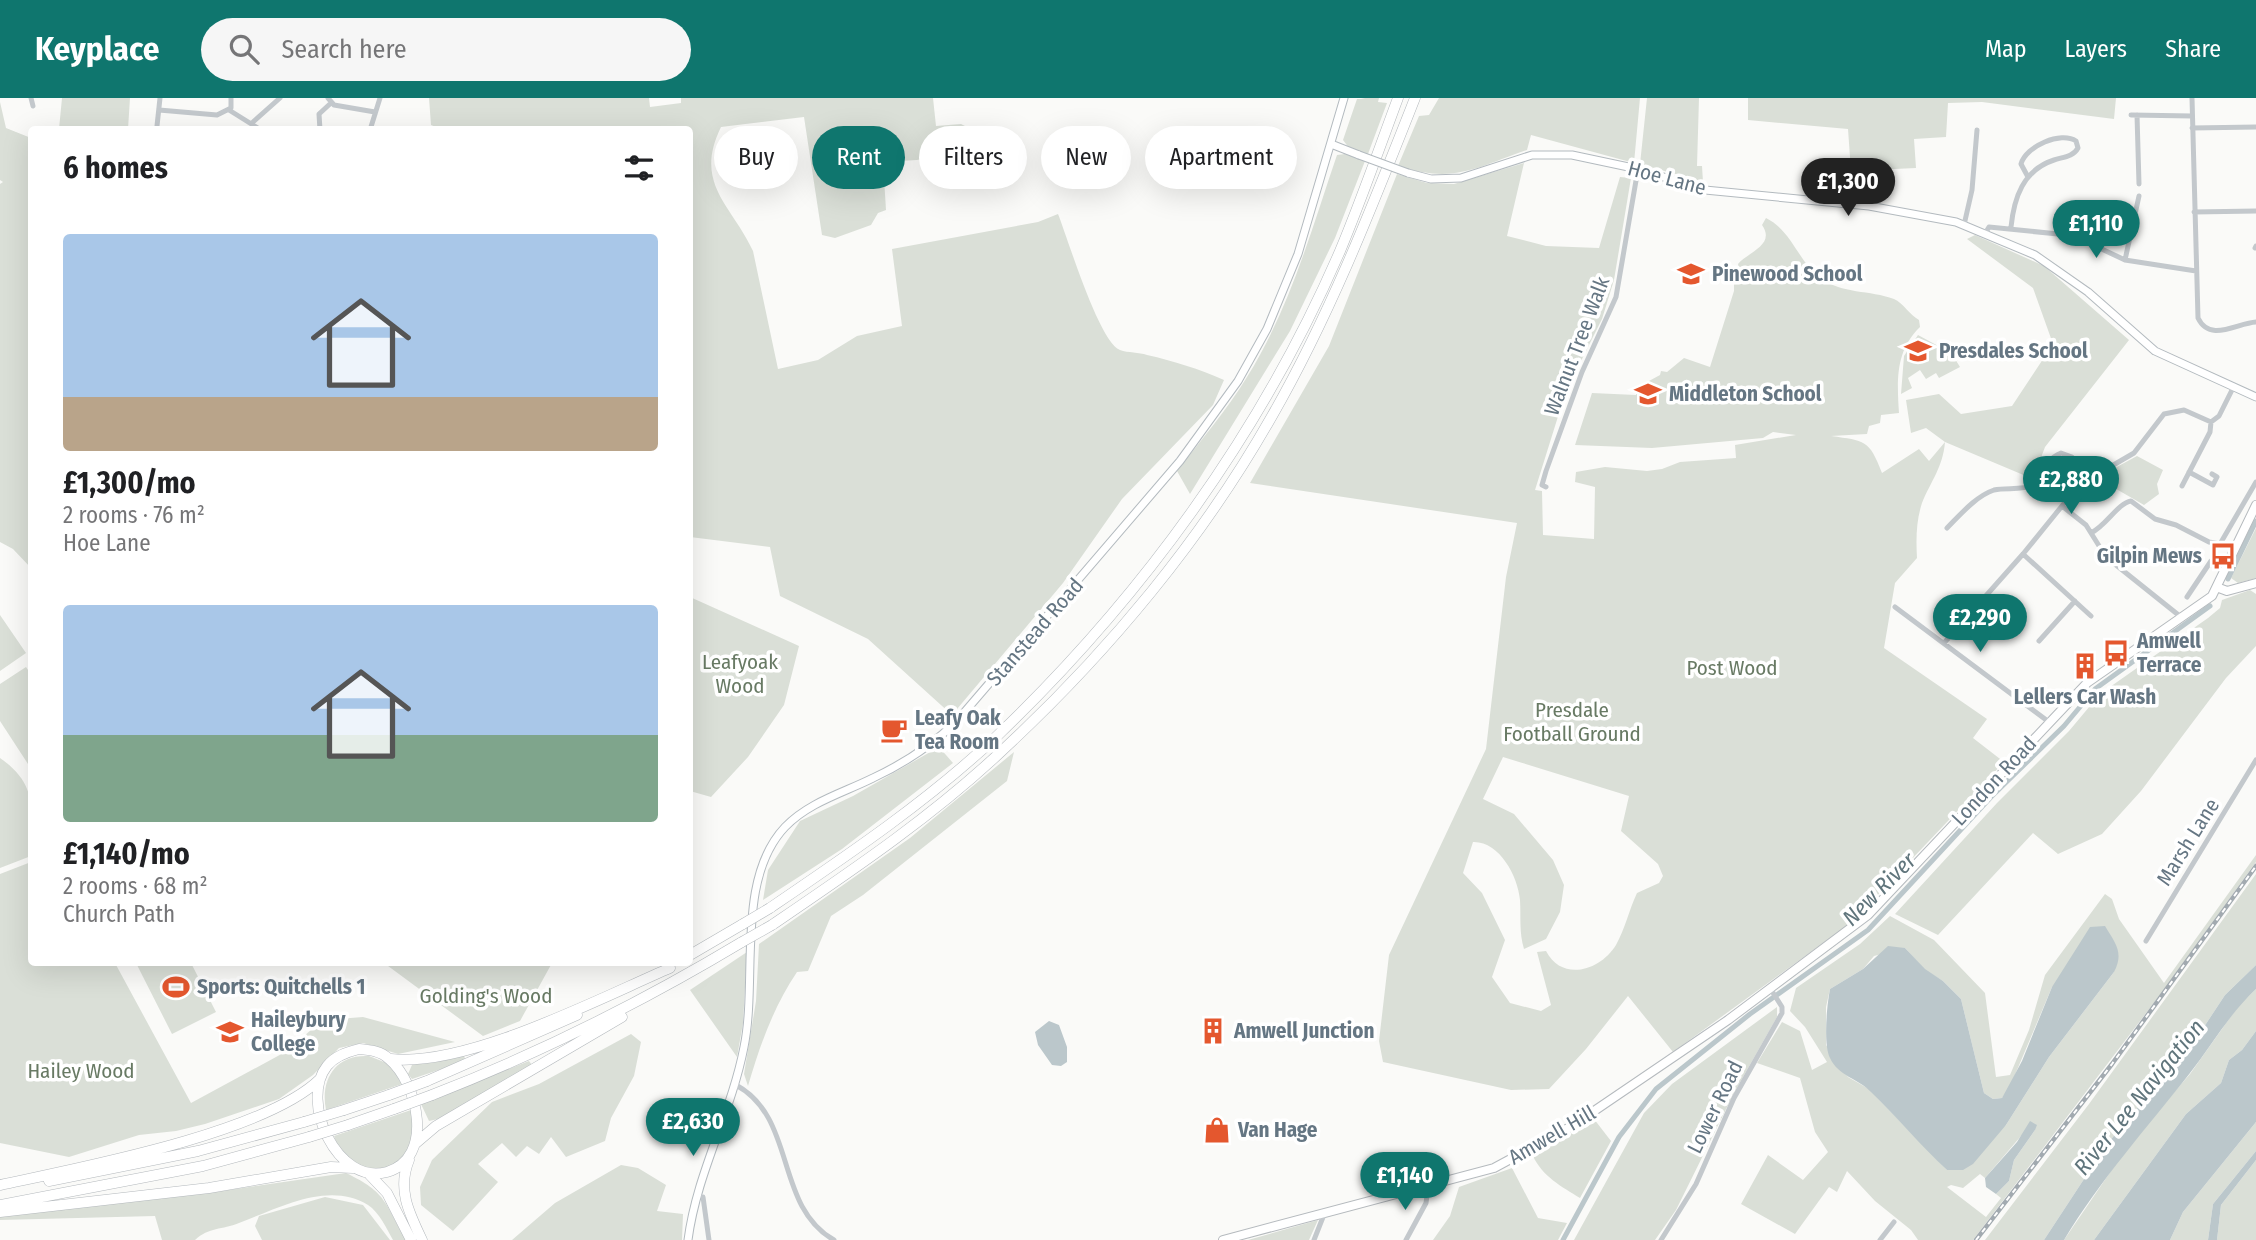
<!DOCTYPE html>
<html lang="en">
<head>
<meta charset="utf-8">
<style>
	:root { --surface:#fff; --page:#f6f6f6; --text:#202124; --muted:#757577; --accent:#0f766e }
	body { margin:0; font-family:"Fira Sans Condensed",sans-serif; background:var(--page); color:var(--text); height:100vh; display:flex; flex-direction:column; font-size:26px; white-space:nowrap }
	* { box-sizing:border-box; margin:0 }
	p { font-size:23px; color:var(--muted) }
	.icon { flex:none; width:38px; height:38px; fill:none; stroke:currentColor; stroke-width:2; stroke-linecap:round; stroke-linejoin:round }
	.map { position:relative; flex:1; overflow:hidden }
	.details { position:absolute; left:28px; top:28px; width:665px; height:840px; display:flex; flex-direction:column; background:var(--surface); border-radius:7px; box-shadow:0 7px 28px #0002 }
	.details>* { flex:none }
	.top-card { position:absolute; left:714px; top:28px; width:665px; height:63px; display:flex; gap:14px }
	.price { position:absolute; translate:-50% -60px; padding:0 16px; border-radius:24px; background:var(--accent); color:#fff; font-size:23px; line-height:46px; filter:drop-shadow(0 2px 4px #0008) }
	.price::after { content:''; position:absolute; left:50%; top:42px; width:21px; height:16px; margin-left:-10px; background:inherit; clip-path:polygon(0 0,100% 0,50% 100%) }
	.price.current { background:#222; color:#fff }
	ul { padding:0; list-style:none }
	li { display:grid; align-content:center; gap:14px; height:371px; padding:0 35px }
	li span { display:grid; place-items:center; height:217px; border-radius:7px; color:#555 }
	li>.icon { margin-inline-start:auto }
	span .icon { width:126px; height:126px; fill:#fffc; stroke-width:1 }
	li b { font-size:30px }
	h2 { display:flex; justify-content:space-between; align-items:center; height:84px; padding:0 35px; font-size:30px }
	.chip { padding:0 24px; border-radius:32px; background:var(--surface); box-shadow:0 7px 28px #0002; font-size:24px; line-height:63px }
	.chip.current { background:var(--accent); color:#fff }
	header { display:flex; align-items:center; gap:42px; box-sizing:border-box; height:98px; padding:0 35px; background:var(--accent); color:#fff }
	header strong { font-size:33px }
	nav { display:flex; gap:38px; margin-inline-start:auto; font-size:24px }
	.search { width:490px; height:63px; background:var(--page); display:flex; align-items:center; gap:18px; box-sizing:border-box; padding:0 24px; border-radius:38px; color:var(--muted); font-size:26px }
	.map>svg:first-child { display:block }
</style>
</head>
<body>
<header>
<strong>Keyplace</strong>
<div class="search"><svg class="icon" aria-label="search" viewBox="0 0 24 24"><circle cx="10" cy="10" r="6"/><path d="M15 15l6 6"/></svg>Search here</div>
<nav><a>Map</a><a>Layers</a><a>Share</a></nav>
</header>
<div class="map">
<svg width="2256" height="1142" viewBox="0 0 2256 1142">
	<rect width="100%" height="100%" fill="#fafaf8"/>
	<!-- green -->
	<path fill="#dadfd7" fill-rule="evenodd" d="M62 0H130L128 31H59Z
		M429 0H649L650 9 681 5V0H933L936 28 961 26 967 29 969 46 964 52 917 62 883 64 886 112 878 115 871 127 835 140 822 137 804 19 721 29C693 86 732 107 753 153L778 271 818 262 857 238 902 228 892 151 1038 124 1058 116C1068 141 1099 244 1120 252 1128 255 1139 254 1147 257 1174 263 1199 271 1224 282L1213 307 1122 401 1063 485 952 617 868 541 780 498 770 449 690 439V32L441 31 431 27Z
		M1361 0H1379L1378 4 1387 5 1368 56 1349 50 1343 42 1357 1H1365Z
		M1439 0H1640L1634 65 1531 37 1527 52C1475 70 1454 86 1398 68L1419 18 1429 17Z
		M1647 0H1699L1697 68H1702L1703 84 1640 66Z
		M1748 0H2116L2114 21 1982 4 1948 5 1946 39 1914 41 1916 70 1851 73 1848 31 1748 22Z
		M0 4 6 30 31 40V470L13 451 0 444V86L3 84 0 82Z
		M1345 56 1365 63 1335 140 1290 233 1190 396 1177 373C1201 342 1227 312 1247 279 1290 210 1311 133 1337 57Z
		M1524 65 1507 138 1546 148 1599 150 1620 79 1631 80 1614 182 1602 221 1566 293 1535 392 1542 393 1543 437 1594 441 1595 389 1575 384 1576 374 1605 369 1647 373 1662 371 1680 364 1736 360 1735 347 1796 337 1773 334 1763 340 1652 350 1575 347 1592 295 1636 297 1638 289 1660 277 1661 273 1667 274 1684 260 1710 269 1734 193V181L1741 179 1738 166C1748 154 1776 147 1762 127L1766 120C1792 133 1798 163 1820 180 1842 196 1870 192 1894 201 1903 205 1910 217 1919 222L1920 229C1895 253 1897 283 1899 315L1881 317 1880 325 1869 328 1867 336 1831 338C1865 343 1869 341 1882 375L1919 351 1929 363 1945 344 1926 330 1911 335 1906 302 1939 296 1961 316 2012 308 2053 246 2033 190 1967 141 1975 137 2044 168 2129 242 2045 349 2033 381 1945 344C1943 369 1931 383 1922 405 1916 423 1916 442 1917 460L1895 485 1884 550 1987 621 1973 640 2004 664 1852 824 1673 954 1628 898 1586 951 1549 991 1511 992 1383 964 1379 943 1389 857 1486 651 1506 479 1517 425 1250 385 1329 248 1397 76 1427 85 1454 86ZM1503 659 1629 698 1621 733 1658 766 1663 778 1659 785 1637 795C1629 812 1625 831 1616 847 1600 873 1562 884 1546 853L1537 854 1551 907 1541 913 1510 905 1492 879 1505 842 1482 795 1463 775 1473 744C1499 743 1518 778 1520 802 1521 820 1519 834 1524 851L1546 841 1560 814 1564 787 1553 762 1514 716 1483 701Z
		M1918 237 1940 249 1947 248 1960 269 1939 280 1936 275 1926 281 1920 272 1908 280 1912 290 1901 296 1904 258Z
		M2137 358 2163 372 2157 386 2159 396 2144 407 2111 388 2113 371Z
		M2256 430V480L2238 485 2231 480Z
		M2250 492 2256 496V548L2226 580 2141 693 2102 736 2058 756 2033 735 1938 837 1895 816 1997 705 2069 633 2100 596 2208 520 2220 510 2222 502Z
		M690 499 799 548 784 607 748 659 711 699 690 693Z
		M0 517 26 555 0 573Z
		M26 569 32 578V664L28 666 0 623V586Z
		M939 649 953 665 842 751 763 802 768 772 800 723 853 698Z
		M1014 654 1007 683 863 797 831 818 808 873 797 874C773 910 760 947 748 988L744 976 756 903 759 846 910 740Z
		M0 660C39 687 32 714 31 758L0 770Z
		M2256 757V764L2166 889 1973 1142H1918L1911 1132 1875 1103 1847 1073 1837 1094 1829 1089 1795 1136 1741 1106 1768 1057 1803 1082 1828 1054 1815 1034 1800 980 1757 965 1782 924 1800 933 1812 972 1827 964 1805 929 1790 913 1796 890 1860 846 1890 818 1934 842 1985 895 1996 979 2010 977 2029 932 2045 877 2105 796 2112 801 2119 821 2164 885ZM1905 850 1925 872 1943 883 1961 901 1984 995 1993 1001 2002 1000 2009 991 2052 889 2114 874 2049 959 2006 1027 1947 1072 1869 991 1848 979 1826 947V909L1830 891 1863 871 1874 858ZM2035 1032 2014 1062 2009 1083 1996 1096 2001 1100 1986 1119 1947 1089 1951 1087 1963 1090 1980 1076 1985 1080 2021 1038Z
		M31 764 32 864 115 865 191 1005 287 953 312 931 338 921 363 919 455 944 398 956 363 945 339 950 313 977 279 1001 205 1026 176 1033 139 1037 69 1059 0 1045V776Z
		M2256 776V867L2225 897 2196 941 2107 1046 2044 1142H1985L2089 1006Z
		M747 854 743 925 737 959 690 892Z
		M136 865H191L216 914 172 936Z
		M384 865H552L520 923 483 938Z
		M2256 891V933L2242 952 2229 962 2221 985 2186 1016 2094 1142H2064L2130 1045 2190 976 2239 907Z
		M1777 909V919L1734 995 1676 1112 1655 1142H1574L1644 1015 1672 986Z
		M631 936 641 944 634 978 611 1020 605 1043 566 1059 551 1039 539 1056 527 1048 516 1059 502 1045 478 1066 498 1084 453 1133 421 1107 420 1089 432 1062 492 1004 539 986Z
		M464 956 465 963 412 981 408 976 412 967Z
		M369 958 389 966 402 986 326 1012C320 982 335 956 369 958Z
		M529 963 532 967 438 1021 429 1023 421 1006Z
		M411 1012C412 1021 414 1031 414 1040 410 1080 348 1082 334 1038Z
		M1594 1021 1611 1043 1580 1100C1562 1089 1542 1078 1533 1058Z
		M2256 1024V1053L2213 1106 2208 1142H2170L2183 1114Z
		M2256 1062V1142H2217L2221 1107Z
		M621 1067 638 1070 666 1087 657 1113 683 1116 682 1142H512L555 1105Z
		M1512 1070 1538 1120 1567 1125 1558 1142H1433L1450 1118 1459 1089Z
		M346 1075C388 1095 384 1105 406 1142H393C387 1131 379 1114 368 1107 328 1082 277 1111 239 1125 222 1132 209 1129 195 1142H162L155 1118 0 1122V1115L201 1096Z
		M325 1099 363 1107 390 1142H262L255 1128 259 1118Z
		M1318 1122 1309 1142H1248Z"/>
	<!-- water -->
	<path fill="#bbc7cb" d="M2105 828C2116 846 2124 855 2114 874L2049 959 2006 1027 1973 1066 1963 1072H1947C1920 1047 1897 1019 1871 994 1859 981 1838 978 1830 960 1823 946 1827 907 1830 891L1863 871 1888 848 1905 850 1925 871 1943 883 1961 901 1984 995 1993 1001 2002 1000 2022 963 2052 889 2090 829Z
		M2256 867V891C2230 915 2212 947 2190 975 2146 1031 2101 1081 2064 1142H2044L2107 1046 2196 941 2225 897Z
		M1049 923 1059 927 1067 949V964L1061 968 1052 967 1038 947 1035 934Z
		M2256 933V1024L2183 1114 2170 1142H2094L2186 1016 2221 985 2229 962 2242 952Z
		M2030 1023 2037 1027 2035 1032 2014 1062 2009 1083 1996 1096 1986 1089 1985 1080 2017 1044Z
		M2256 1053V1062L2221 1107 2217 1142H2208L2213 1106Z"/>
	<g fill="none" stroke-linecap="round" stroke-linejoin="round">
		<!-- canal -->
		<path stroke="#bbc7cb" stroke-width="5" d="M2228 481 2256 423
			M1563 1142 1619 1039 1656 991 1750 916 1868 832 1991 699 2064 628 2095 591 2210 508"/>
		<!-- secondary casing -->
		<g stroke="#b3babf" stroke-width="9">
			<path id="secondary" d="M1331 46 1359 57
				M1408 75 1431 81 1461 80 1532 57H1572L1638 71 1705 92 1869 108 1956 124 2035 157 2088 194 2155 253 2256 299
				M688 1142C697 1074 731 1016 744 949 758 881 735 782 785 729 809 704 843 695 873 680 903 666 932 647 956 624L1180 363 1238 283 1267 231 1298 156 1344 0"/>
		</g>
		<!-- primary casing -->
		<g stroke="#b5babe" stroke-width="10">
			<path id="primary" d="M2219 490 2227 493 2256 485
				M1223 1142 1494 1070 1572 1028 1728 922 1868 817 2087 585 2212 498 2256 407"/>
		</g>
		<!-- highway casing -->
		<g stroke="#b4b9bd" stroke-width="11">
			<path id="highway" d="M770 810C848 757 928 703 997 638 1140 501 1261 336 1340 153 1361 103 1379 51 1398 0
				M772 827C853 772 936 716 1007 648 1109 553 1203 440 1272 318 1330 217 1372 109 1415 0
				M690 857 743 826
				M359 951C370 952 381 953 389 961 418 985 435 1060 387 1074 337 1088 299 1003 327 968 335 958 347 954 359 951Z
				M391 961C468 969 598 901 670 870
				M427 983 577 917
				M432 997C540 955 642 904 742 844
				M344 1012 389 997
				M348 1027 394 1011
				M416 1045 436 1028 622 919
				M409 1062C397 1091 409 1115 422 1142
				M368 1075 387 1095 411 1142
				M49 1083 198 1053 304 1024
				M0 1087C79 1070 265 1035 320 981
				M0 1107 203 1068 309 1039
				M0 1114 209 1090 331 1069 353 1070"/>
		</g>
		<!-- street -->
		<path stroke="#c3c8cc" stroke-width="5" d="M31 0 33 8
			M328 0 334 7 375 14
			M2192 0 2198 220C2210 245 2237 225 2256 224
			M159 12 217 17 231 10V0
			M229 12 261 32
			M2131 17 2192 18
			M2137 17 2139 86
			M253 24 280 0
			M157 28 160 0
			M2192 30 2256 29
			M320 32 319 16 331 5
			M370 32 380 0
			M2194 114 2256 113
			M1964 127 1972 92 1977 32
			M2011 129C2014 100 2023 72 2054 62 2063 59 2073 59 2078 50L2076 43C2061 33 2026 48 2021 66L2028 79
			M1986 134 1989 129 2058 136 2091 146 2125 162 2196 173
			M2255 150 2256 148
			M2125 162 2139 98
			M2189 374 2213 387 2217 379 2212 376
			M2182 388 2210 334 2211 324 2219 318 2234 288
			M1546 389 1542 387 1546 373 1582 274 1616 199 1638 71
			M2062 408 2086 427 2106 459 2181 519
			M1947 430C1960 417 1976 398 1994 392 2006 389 2022 393 2033 387 2046 378 2042 363 2061 355L2072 359 2085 382
			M2091 435C2106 428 2118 405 2131 403L2155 421 2176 427 2209 444 2220 446 2256 384
			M2023 456 2091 518
			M2187 499 2211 463 2224 469
			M1895 509 2049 624
			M2039 543 2075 503
			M1944 545 2023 456 2079 387 2134 355 2164 316 2184 312 2211 324
			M2146 843 2256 662
			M736 987C797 1020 774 1108 834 1142
			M703 1099 709 1142
			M1314 1142 1325 1114
			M1406 1142 1426 1105 1428 1090
			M1661 1142 1696 1086 1734 1000 1782 915V909L1770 890
			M1880 1142 1894 1124"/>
		<!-- secondary -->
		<use href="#secondary" stroke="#fff" stroke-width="7"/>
		<!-- primary -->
		<use href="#primary" stroke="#fff" stroke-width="8"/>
		<!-- highway -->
		<use href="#highway" stroke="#fff" stroke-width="10"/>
		<!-- rail casing -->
		<g stroke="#a2aab0" stroke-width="4.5">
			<path id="rail" d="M1976 1142 2112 966 2256 768"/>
		</g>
		<!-- rail -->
		<use href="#rail" stroke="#fff" stroke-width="2" stroke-dasharray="5" stroke-linecap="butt"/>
		<!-- secondary-bridge casing -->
		<g stroke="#b3babf" stroke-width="9" stroke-linecap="butt">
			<path id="secondary-bridge" d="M1359 57 1408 75"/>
		</g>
		<!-- highway-bridge casing -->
		<g stroke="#b4b9bd" stroke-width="11" stroke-linecap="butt">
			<path id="highway-bridge" d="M743 826 770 810
				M742 844 772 827
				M389 997 427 983
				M394 1011 432 997
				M304 1024 344 1012
				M309 1039 348 1027"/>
		</g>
		<!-- secondary-bridge -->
		<use href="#secondary-bridge" stroke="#fff" stroke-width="7"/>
		<!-- highway-bridge -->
		<use href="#highway-bridge" stroke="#fff" stroke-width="10"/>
	</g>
	<!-- icons -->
	<defs>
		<g id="school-bare" transform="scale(2.1)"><path d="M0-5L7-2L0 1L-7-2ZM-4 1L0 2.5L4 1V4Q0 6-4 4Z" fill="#e4572e" stroke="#fff" stroke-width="2.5" paint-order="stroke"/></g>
		<g id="bus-bare" transform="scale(2.1)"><path d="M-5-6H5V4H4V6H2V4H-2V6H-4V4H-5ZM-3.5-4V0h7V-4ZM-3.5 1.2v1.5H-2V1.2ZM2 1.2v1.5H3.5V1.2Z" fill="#e4572e" stroke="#fff" stroke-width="2.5" paint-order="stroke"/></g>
		<g id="building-bare" transform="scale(2.1)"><path d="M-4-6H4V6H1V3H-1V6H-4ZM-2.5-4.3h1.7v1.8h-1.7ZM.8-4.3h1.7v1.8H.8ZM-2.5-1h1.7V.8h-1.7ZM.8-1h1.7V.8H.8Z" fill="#e4572e" stroke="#fff" stroke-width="2.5" paint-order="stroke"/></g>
		<g id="cafe-bare" transform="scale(2.1)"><path d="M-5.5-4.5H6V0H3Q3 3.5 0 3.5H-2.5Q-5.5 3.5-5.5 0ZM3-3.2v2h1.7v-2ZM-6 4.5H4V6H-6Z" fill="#e4572e" stroke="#fff" stroke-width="2.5" paint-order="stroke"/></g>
		<g id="stadium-bare" transform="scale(2.1)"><path d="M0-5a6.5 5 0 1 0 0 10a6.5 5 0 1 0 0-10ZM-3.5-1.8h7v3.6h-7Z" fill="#e4572e" stroke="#fff" stroke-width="2.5" paint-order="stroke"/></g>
		<g id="shop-bare" transform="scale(2.1)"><path d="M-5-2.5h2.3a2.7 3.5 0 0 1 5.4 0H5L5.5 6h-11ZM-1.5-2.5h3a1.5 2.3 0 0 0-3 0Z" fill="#e4572e" stroke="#fff" stroke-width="2.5" paint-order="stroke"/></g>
	</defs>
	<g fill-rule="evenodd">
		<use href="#school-bare" x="1691" y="176"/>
		<use href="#school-bare" x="1918" y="253"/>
		<use href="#school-bare" x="1648" y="296"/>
		<use href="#bus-bare" x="2223" y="458"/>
		<use href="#bus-bare" x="2116" y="555"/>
		<use href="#building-bare" x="2085" y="568"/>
		<use href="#cafe-bare" x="894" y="632"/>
		<use href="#stadium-bare" x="176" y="889"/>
		<use href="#building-bare" x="1213" y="933"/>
		<use href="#school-bare" x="230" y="934"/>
		<use href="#shop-bare" x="1217" y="1032"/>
	</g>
	<g text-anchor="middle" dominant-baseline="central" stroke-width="7" stroke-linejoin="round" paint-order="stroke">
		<!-- street labels -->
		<g font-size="21" fill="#657683" stroke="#fff">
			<text transform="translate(1667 80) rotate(15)">Hoe Lane</text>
			<text transform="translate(1577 248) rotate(-69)">Walnut Tree Walk</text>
			<text transform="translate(1035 534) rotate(-49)">Stanstead Road</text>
			<text transform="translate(1994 683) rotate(-47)">London Road</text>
			<text transform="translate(2188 744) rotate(-58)">Marsh Lane</text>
			<text transform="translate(1715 1009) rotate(-64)">Lower Road</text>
			<text transform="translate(1552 1037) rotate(-30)">Amwell Hill</text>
		</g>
		<!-- poi labels -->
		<g font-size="21" font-weight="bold" fill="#657683" stroke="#fff" text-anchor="start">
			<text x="1712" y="176">Pinewood School</text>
			<text x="1939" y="253">Presdales School</text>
			<text x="1669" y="296">Middleton School</text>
			<text x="2202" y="458" text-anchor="end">Gilpin Mews</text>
			<text x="2137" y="543">Amwell<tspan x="2137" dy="24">Terrace</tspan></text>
			<text x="2085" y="599" text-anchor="middle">Lellers Car Wash</text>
			<text x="915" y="620">Leafy Oak<tspan x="915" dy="24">Tea Room</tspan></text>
			<text x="197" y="889">Sports: Quitchells 1</text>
			<text x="251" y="922">Haileybury<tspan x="251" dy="24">College</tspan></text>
			<text x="1234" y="933">Amwell Junction</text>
			<text x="1238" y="1032">Van Hage</text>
		</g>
		<!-- park labels -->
		<g font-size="21" fill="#687a64" stroke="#fff">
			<text x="740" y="564">Leafyoak<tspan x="740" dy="24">Wood</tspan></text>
			<text x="1732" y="570">Post Wood</text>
			<text x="1572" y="612">Presdale<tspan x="1572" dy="24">Football Ground</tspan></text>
			<text x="486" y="898">Golding's Wood</text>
			<text x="81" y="973">Hailey Wood</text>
		</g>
		<!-- water labels -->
		<g font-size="23" font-style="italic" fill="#60757c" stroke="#fff">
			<text transform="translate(1879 791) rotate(-45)">New River</text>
			<text transform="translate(2139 999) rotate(-51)">River Lee Navigation</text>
		</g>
	</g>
</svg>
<b class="price current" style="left:1848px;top:120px">£1,300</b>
<b class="price" style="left:2096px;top:162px">£1,110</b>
<b class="price" style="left:2071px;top:418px">£2,880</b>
<b class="price" style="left:1980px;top:556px">£2,290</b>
<b class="price" style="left:693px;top:1060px">£2,630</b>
<b class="price" style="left:1405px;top:1114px">£1,140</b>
<div class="top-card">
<a class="chip">Buy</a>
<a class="chip current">Rent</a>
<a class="chip">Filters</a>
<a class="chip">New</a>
<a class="chip">Apartment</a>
</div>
<section class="details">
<h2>6 homes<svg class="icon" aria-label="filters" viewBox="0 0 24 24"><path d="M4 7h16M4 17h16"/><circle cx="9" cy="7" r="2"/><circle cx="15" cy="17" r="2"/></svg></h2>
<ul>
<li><span style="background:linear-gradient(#a9c7e8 75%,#b9a48a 0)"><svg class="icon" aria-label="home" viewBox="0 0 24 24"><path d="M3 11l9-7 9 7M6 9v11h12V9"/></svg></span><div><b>£1,300/mo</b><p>2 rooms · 76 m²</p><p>Hoe Lane</p></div></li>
<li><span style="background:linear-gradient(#a9c7e8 60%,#7fa58c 0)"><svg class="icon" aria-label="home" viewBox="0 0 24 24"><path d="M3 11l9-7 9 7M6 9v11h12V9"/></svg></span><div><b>£1,140/mo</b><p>2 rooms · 68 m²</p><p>Church Path</p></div></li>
</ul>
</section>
</div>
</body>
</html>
